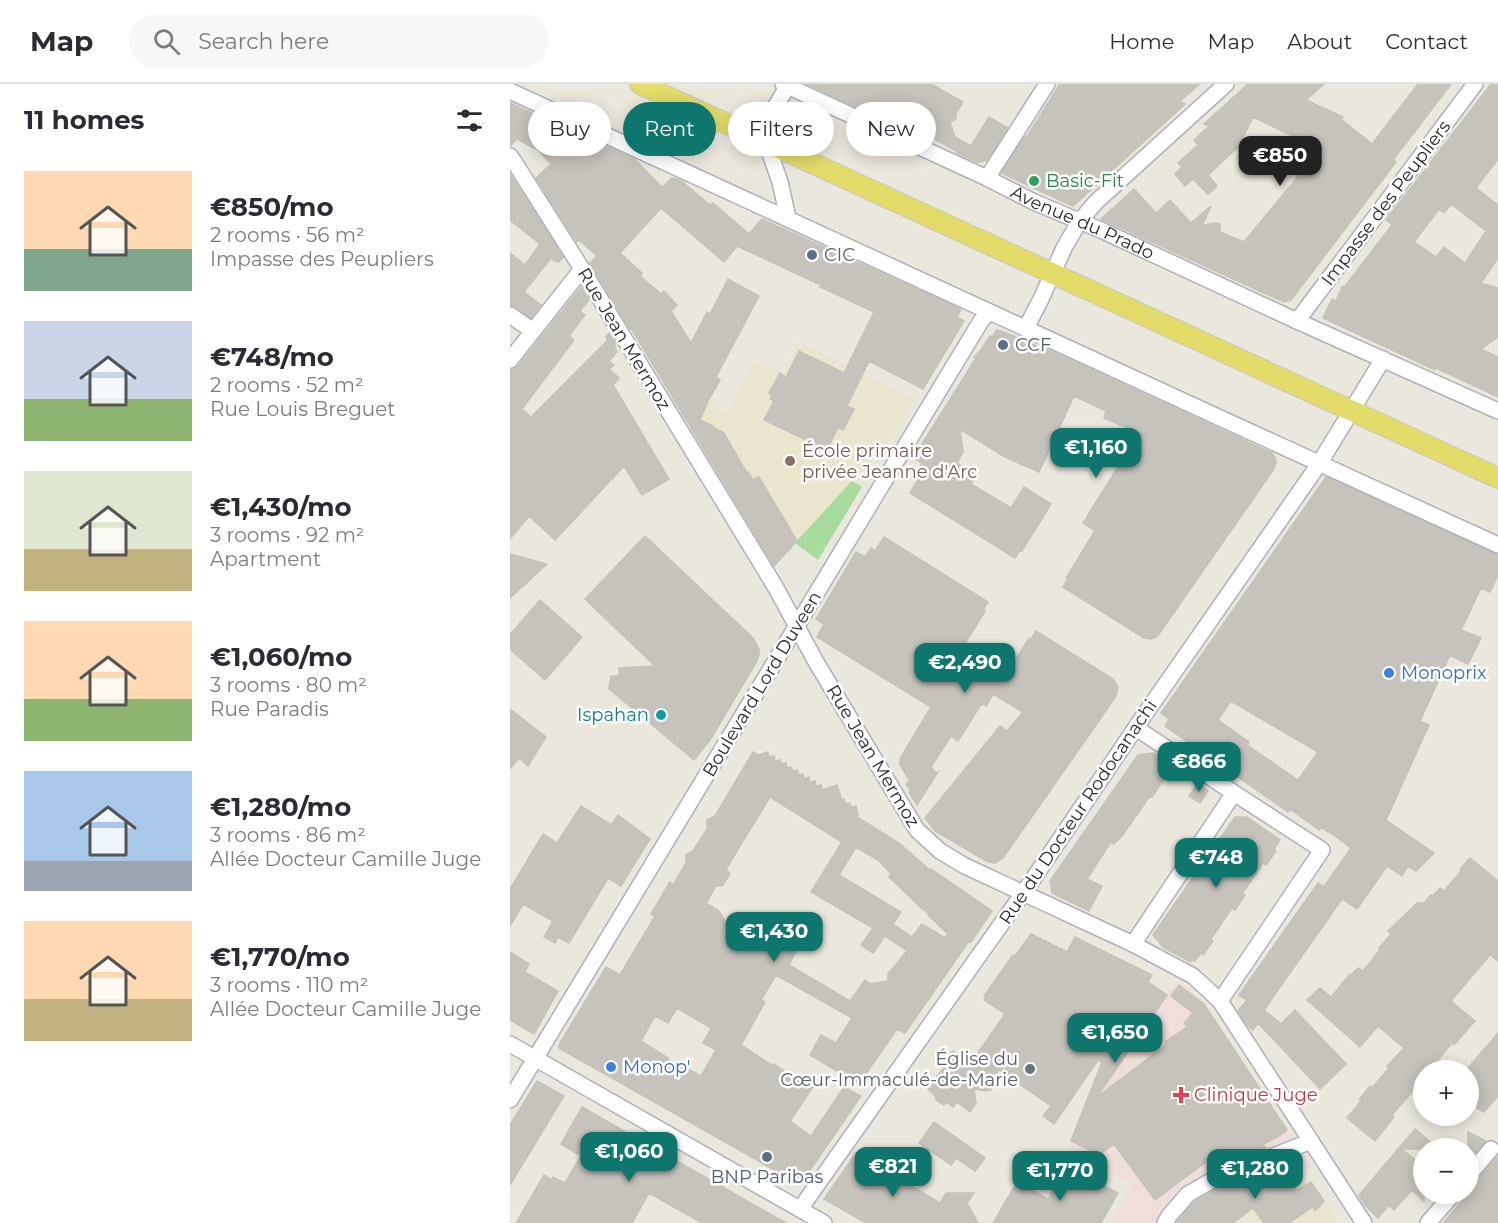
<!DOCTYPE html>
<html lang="en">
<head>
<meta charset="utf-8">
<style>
	:root { --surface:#fff; --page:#f7f7f7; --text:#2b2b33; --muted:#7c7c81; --line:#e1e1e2; --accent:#0f766e }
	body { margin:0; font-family:Montserrat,sans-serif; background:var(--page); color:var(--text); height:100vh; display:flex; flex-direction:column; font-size:22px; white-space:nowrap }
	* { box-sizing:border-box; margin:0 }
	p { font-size:20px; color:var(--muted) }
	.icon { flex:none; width:33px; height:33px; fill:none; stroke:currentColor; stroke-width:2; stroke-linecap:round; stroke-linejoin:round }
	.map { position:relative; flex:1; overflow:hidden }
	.drawer { display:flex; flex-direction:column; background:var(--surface); width:510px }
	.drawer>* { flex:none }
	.top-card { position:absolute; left:18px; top:18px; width:570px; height:54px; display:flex; gap:12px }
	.fabs { position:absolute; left:903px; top:976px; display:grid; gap:12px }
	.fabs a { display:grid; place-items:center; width:66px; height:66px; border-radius:50%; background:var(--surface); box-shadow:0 3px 15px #0003; font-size:30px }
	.price { position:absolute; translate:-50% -51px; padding:0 14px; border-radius:12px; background:var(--accent); color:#fff; font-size:20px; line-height:39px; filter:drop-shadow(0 2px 3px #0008) }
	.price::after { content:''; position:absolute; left:50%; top:36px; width:18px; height:14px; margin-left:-9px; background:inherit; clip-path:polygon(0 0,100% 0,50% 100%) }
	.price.on { background:#222; color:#fff }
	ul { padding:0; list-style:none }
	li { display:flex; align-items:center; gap:18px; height:150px; padding:0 24px }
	li span { display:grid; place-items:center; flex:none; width:168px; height:120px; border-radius:0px; color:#555 }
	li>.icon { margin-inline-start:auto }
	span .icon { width:72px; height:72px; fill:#fffc; stroke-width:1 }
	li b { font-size:26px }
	h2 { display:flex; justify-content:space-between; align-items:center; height:72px; padding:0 24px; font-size:26px }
	.pill { padding:0 21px; border-radius:27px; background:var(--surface); box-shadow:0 3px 15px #0003; font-size:21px; line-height:54px }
	.pill.on { background:var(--accent); color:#fff }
	header { display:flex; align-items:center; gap:36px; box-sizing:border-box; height:84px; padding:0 30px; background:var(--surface); border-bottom:2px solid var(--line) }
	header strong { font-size:28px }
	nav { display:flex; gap:33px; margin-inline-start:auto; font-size:21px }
	.search { width:420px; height:54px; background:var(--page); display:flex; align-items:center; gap:15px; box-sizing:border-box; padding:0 21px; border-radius:33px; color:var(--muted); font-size:22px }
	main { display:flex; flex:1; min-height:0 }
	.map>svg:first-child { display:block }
</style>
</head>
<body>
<header>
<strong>Map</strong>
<div class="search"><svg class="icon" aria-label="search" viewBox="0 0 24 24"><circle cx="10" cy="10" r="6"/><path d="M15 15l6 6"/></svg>Search here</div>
<nav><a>Home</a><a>Map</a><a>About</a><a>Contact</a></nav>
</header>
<main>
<section class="drawer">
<h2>11 homes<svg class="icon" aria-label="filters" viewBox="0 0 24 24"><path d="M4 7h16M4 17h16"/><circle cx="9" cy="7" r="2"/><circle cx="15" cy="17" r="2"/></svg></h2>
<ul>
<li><span style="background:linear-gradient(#ffd9b3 65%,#7fa58c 0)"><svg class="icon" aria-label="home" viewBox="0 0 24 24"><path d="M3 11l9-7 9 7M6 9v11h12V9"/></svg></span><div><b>€850/mo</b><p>2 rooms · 56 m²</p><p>Impasse des Peupliers</p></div></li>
<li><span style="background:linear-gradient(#c9d6e8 65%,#8fb573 0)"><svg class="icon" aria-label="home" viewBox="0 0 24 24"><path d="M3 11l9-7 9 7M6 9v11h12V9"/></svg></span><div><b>€748/mo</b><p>2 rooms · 52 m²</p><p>Rue Louis Breguet</p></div></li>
<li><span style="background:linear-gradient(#dfe7d0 65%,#c2b280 0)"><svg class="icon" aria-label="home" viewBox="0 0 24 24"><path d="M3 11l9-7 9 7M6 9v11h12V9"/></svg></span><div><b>€1,430/mo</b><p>3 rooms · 92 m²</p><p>Apartment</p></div></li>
<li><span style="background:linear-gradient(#ffd9b3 65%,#8fb573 0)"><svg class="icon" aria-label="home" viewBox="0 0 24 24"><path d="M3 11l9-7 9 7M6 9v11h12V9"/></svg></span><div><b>€1,060/mo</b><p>3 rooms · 80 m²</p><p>Rue Paradis</p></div></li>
<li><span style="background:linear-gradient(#a9c7e8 75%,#9aa5b1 0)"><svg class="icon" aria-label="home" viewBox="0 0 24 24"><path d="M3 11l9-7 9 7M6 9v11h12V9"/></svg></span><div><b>€1,280/mo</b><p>3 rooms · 86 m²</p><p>Allée Docteur Camille Juge</p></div></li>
<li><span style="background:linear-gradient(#ffd9b3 65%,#c2b280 0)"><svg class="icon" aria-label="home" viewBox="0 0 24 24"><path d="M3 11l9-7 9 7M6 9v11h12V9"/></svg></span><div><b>€1,770/mo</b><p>3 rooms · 110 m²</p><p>Allée Docteur Camille Juge</p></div></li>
</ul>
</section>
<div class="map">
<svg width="988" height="1139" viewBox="0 0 988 1139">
	<rect width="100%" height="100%" fill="#eae7dd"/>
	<!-- education -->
	<path fill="#eae6ce" d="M288 257 405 316 380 358 266 480 262 482 170 327 188 336 200 314 205 316 202 322 218 329 244 276 273 291Z
		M794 1088 829 1139H742L736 1130Z"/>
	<!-- medical -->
	<path fill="#f0dedb" d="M666 897 685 910 693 918 799 1078 803 1081 723 1139H720L696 1109 664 1134 655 1124 647 1139H601L622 1101 558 1063 583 1019Z"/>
	<!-- green -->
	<path fill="#a8dc9e" d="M342 397 352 403 308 476 285 459Z"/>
	<!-- building -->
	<path fill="#c6c3bc" stroke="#c5c3b7" stroke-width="1.5" fill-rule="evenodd" d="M297 0H421L453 18 446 30V35L440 38 445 53 461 62 479 33 498 44 477 76 471 78H467L447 69 448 68 401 42 398 47Z
		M550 0H690L670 17 675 20 563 122 491 89 515 53 516 54Z
		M738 0H814L796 16 833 33 831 35 862 60 908 0H941L883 76 886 78 781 216 774 218 591 135 624 105 646 129 660 116 681 139 701 122 693 140 695 141 705 139 710 140V148L734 158 808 68 800 63 802 61 743 33 729 62 698 91 707 102 698 110 683 95 675 102 665 90 672 83 668 79 688 61 684 56 699 42 694 40Z
		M981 0H988V75L966 104 988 121V174L971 199 988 204V253L971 265 988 273V313L926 284 925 286 813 234 822 215 826 217 832 203 835 202 882 141 876 136ZM941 120 976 147 955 179 934 163 926 173 904 158 929 125 934 129Z
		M0 19 124 75 152 103 162 94 170 96 200 121 203 119 239 150 252 135 451 225 447 233 454 237 413 305 359 277 337 322 344 325 333 346 328 343 317 366 254 336 264 317 260 315 262 311 259 309 270 289 276 293 289 267 334 289 364 228 310 203 311 201 227 162 214 178 151 124 110 169 132 189 130 192 151 210 154 207 167 221 161 227 181 259 197 228 200 230 218 195 249 212 206 293 210 296 198 317 190 336 202 341 203 343 214 349 237 389 238 388 243 396 249 393 287 457 264 482 121 244 120 245 80 179 87 172 69 156 67 158 26 94 41 80 28 66 7 55 0 62Z
		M0 90 53 173 49 178 47 177 46 178 41 174 14 208 31 221 21 234 6 223 0 221V169L15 181 30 160 0 136Z
		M71 203 79 216 70 227 75 231 59 252 64 256 12 325 21 333 98 256 96 253 99 249 106 260 104 262 107 268 99 277 104 281 99 285 109 294 103 301 159 395 132 411 114 382 45 456 19 432 0 455V286L8 282Z
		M487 246 504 252 517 258 545 269 762 369 765 373 766 378 764 385 649 550 646 553 641 555 634 554 553 503 558 495 556 494 585 447 573 439 629 349 594 334 596 327 564 312 529 388 495 373 450 345 453 368 447 379 466 391 461 400 501 424 514 403 541 420 512 467 510 466 505 474 400 409 410 392 406 389 412 379 403 374 466 274 464 273 470 267 480 252 482 253Z
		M816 393 988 471V491L980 508 971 504 951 546 971 554 958 580 940 571 910 637 919 641 876 736 924 769 906 787 898 782 892 792 877 782 847 825 832 815 754 926 771 940 785 926 836 980 810 1005 748 939 743 946 738 942 728 927 737 916 729 911 808 799 814 803 841 764 818 747V748L811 743 809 746 780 725 778 728 655 642 659 635 651 629ZM721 617 808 668 788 696 737 661 739 658 708 636Z
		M135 452 243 554 249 565V571L246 579 200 656 184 676 99 605 101 592H109V584L145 582 75 515Z
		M374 453 478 518 473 526 475 527 448 571 492 598 519 554 521 555 526 547 603 595 608 603 606 612 586 641 493 774 485 779 478 778 425 747 415 734 490 642 497 647 513 628 483 610 476 622 472 619 448 657 441 652 421 683 426 689 428 688 407 721 399 708 401 707 396 700 400 697 390 681V677L391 673 421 623 307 553 314 540 306 535 346 468 355 473 361 464 365 467Z
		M0 470 37 480 0 514Z
		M30 516 72 553 35 596 0 565V551Z
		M0 625 36 653 18 682 9 674 0 685Z
		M243 668 248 671 258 668 259 673 264 672 265 677 270 676 271 680 276 679 277 684 281 683 283 687 287 686 289 691 293 690 294 695 299 693 300 698 305 697 306 702 311 701 312 706 327 701 332 716 334 715 335 720 340 719 341 723 346 722 348 731 347 733 389 759 420 786 421 785 482 827 461 858 459 857 395 949 387 945 349 1000 300 971 311 951 326 959 342 934 266 891 251 916 255 918 231 961 263 982 264 980 285 994 287 992 303 1003 280 1037 301 1052 334 1003 351 1012 296 1092 280 1095 49 964 50 959 96 883 110 891 145 832 141 830 160 798 163 801 176 779V771L183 767 197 745V736L205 732ZM260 713 332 758 301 808 363 844 351 861 363 869 375 852 397 867 378 890V897L360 900 355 896 340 917 279 881 286 867 270 857 272 854 230 829 220 845 209 827 196 819 206 802H212L220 790 216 785ZM346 763 368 776 381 790 379 793 411 824 419 830 418 831 438 850 435 854 412 840 402 853 383 840 391 828 329 791ZM167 924 201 944 193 959 206 966 191 992 169 980 161 983 158 974 131 957 145 932 158 939Z
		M644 669 663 682 642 713 640 712 612 752 604 760 601 758 577 795 592 802 579 827 542 809 540 797 628 671Z
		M688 699 698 707 690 719 679 712Z
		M71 722 101 741 108 731 140 755 111 802 98 794 59 859 48 853 45 859 34 853 43 837 13 820 0 842V805L33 750 47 759Z
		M725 733H737L770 756 764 765 766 767 756 781 753 779 732 810 735 811 725 826 722 824 701 855 703 857 693 871 691 869 685 877 682 876 681 878 654 864 643 851Z
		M960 774 988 797V877L980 871 941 917 965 937 944 961 942 959 919 987H914V994L882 1031 884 1033 865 1057 837 1034 851 1017 849 1016 860 1002 862 1004 879 984 877 982 894 964 868 942 850 963 797 916 810 904 821 913 840 890 841 891 848 884 853 887 870 866 869 864 881 850 878 847 907 819H914L921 811 923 812 930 804 934 807 952 786 950 785Z
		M521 850 557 868 565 853 642 891 638 898 657 911 587 1013 657 960 655 958 677 943 674 939 683 929 661 912 669 901 694 920 777 1046 766 1054 753 1060 756 1064 717 1080 708 1069 645 1116 604 1060 589 1071 561 1057 592 978 588 976 544 1040 533 1032 541 1022 488 985 485 1000 481 1006 476 1007 464 1005 466 1019 460 1028 447 1018 443 1023 436 1018 434 1021 426 1016V1013L418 1005 436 980 435 977 441 968 443 967 452 973 457 967 465 973 495 930 474 916 476 914 474 912 503 871 505 872Z
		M0 868 19 880 15 888 48 907 24 950 0 936Z
		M988 949V1012L974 1028 968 1025 958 1010V984Z
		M27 997 54 1012 0 1101V1041Z
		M72 1023 98 1038 276 1139H192L139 1109 122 1139H6L34 1091 42 1096 43 1093 55 1099 71 1072 51 1060Z
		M424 1038 475 1074 465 1087 446 1074 441 1081 409 1059Z
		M905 1045 929 1065H892L914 1083V1117L902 1106 884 1126 879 1121 868 1134 854 1120 849 1111Z
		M958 1048 976 1057 958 1076Z
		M346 1069 430 1119 436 1109H464L457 1119 468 1139H356L314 1115Z
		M988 1072V1139H933L958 1110V1101L965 1098Z
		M557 1081 608 1109 591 1139H483L507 1098 538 1115Z
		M768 1081 787 1107 801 1098 814 1117 805 1127 803 1123 779 1139H754L743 1124 723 1139H666L684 1118 705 1106Z"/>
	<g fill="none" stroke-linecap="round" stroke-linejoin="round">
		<!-- minor casing -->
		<g stroke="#b0b0bc" stroke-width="18">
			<g id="minor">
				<path id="s1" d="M273 0 477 94 524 118 593 147 787 237 988 327"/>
				<path d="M0 7C329 158 658 311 988 461"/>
				<path d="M0 72 5 79 72 185 266 504 306 578 407 746 430 767 455 782 623 860 683 892 710 917 854 1139"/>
				<path d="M477 94 537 0"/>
				<path d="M278 134 270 98 256 58 261 30 279 0"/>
				<path d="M0 231 23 247"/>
				<path d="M787 237 965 0"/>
				<path d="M516 244 531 215 554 164 569 138 586 118 716 0"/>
				<path d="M0 276 72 185"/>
				<path d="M626 644 724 709 812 766 710 917"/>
				<path d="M623 860 724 709"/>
				<path d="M0 960 314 1139"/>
				<path d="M0 1016 471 237 479 228"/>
				<path d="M958 1092 981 1065"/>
				<path d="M290 1125 521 798 635 630 809 380 873 275"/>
				<path d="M655 1139 659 1132 678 1110 701 1097 801 1057"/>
				<path d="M918 1139 943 1110"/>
			</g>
		</g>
		<!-- major casing -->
		<g stroke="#c7c7c7" stroke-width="22">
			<path id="major" d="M130 0 988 394"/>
		</g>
		<!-- minor -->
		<use href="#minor" stroke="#fff" stroke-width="15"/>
		<!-- major -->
		<use href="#major" stroke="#e3dc69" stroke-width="20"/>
	</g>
	<!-- markers -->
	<circle fill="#2e9e5b" stroke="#fff" stroke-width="2" cx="524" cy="97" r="6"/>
	<g fill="#5c6f8a" stroke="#fff" stroke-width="2">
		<circle cx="302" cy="171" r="6"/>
		<circle cx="493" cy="261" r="6"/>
		<circle cx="257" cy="1073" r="6"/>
	</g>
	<circle fill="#8d6e63" stroke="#fff" stroke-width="2" cx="280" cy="377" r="6"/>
	<g fill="#3f7fe0" stroke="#fff" stroke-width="2">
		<circle cx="879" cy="589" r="6"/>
		<circle cx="101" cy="983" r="6"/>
	</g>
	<circle fill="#0f9aa8" stroke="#fff" stroke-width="2" cx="151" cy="631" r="6"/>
	<circle fill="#6b7280" stroke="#fff" stroke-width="2" cx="520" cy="985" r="6"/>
	<path fill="#e0444e" stroke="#fff" stroke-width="2" d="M668 1002h6v6h6v6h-6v6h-6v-6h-6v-6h6z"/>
	<g text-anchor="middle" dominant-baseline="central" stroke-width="5" stroke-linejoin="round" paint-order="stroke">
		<!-- leisure labels -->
		<g font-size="18" fill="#27864d" stroke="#fff" text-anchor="start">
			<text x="536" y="97">Basic-Fit</text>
		</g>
		<!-- street labels -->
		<g font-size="18" fill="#292929" stroke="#fff">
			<text transform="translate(876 119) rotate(-53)">Impasse des Peupliers</text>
			<text stroke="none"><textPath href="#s1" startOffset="330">Avenue du Prado</textPath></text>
			<text transform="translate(114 255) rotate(59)">Rue Jean Mermoz</text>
			<text transform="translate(252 600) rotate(-59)">Boulevard Lord Duveen</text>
			<text transform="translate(363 672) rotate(59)">Rue Jean Mermoz</text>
			<text transform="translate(568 728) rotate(-56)">Rue du Docteur Rodocanachi</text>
		</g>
		<!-- service labels -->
		<g font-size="18" fill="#4e5e75" stroke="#fff" text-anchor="start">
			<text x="314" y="171">CIC</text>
			<text x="505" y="261">CCF</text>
			<text x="257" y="1093" text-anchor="middle">BNP Paribas</text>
		</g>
		<!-- education labels -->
		<g font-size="18" fill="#785e54" stroke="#fff" text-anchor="start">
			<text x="292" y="367">École primaire<tspan x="292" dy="21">privée Jeanne d'Arc</tspan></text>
		</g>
		<!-- shop labels -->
		<g font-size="18" fill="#366cbe" stroke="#fff" text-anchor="start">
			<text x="891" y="589">Monoprix</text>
			<text x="113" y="983">Monop'</text>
		</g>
		<!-- culture labels -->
		<g font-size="18" fill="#0d838f" stroke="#fff" text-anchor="end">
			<text x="139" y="631">Ispahan</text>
		</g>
		<!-- worship labels -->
		<g font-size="18" fill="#5b616d" stroke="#fff" text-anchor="end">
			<text x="508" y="975">Église du<tspan x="508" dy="21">Cœur-Immaculé-de-Marie</tspan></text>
		</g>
		<!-- health labels -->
		<g font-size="18" fill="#be3a42" stroke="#fff" text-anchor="start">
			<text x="684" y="1011">Clinique Juge</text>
		</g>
	</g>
</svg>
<div class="fabs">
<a>+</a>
<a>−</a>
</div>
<b class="price on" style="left:770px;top:103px">€850</b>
<b class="price" style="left:586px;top:395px">€1,160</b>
<b class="price" style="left:455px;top:610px">€2,490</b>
<b class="price" style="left:689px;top:709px">€866</b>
<b class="price" style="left:706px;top:805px">€748</b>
<b class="price" style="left:264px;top:879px">€1,430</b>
<b class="price" style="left:605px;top:980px">€1,650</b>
<b class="price" style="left:119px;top:1099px">€1,060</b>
<b class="price" style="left:383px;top:1114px">€821</b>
<b class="price" style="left:745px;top:1116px">€1,280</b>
<b class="price" style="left:550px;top:1118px">€1,770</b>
<div class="top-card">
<a class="pill">Buy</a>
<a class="pill on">Rent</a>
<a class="pill">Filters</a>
<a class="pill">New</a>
</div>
</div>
</main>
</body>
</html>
